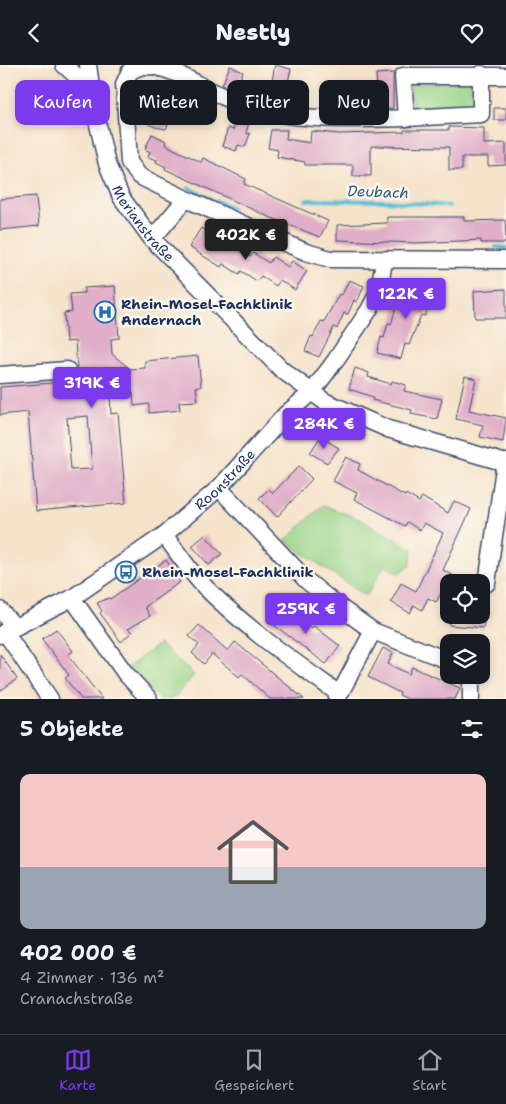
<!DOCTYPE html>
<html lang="de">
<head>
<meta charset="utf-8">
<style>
	:root { --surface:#171b24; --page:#20242c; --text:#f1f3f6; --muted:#9ea1a6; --line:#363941; --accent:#7c3aed }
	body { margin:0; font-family:"Shantell Sans",sans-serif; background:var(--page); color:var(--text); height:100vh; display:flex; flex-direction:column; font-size:19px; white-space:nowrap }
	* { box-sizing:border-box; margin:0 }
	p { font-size:16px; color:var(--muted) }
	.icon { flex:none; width:28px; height:28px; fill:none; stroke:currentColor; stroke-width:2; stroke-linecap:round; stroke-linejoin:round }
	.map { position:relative; height:634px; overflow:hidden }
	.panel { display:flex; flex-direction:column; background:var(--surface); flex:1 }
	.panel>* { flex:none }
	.banner { position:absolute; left:15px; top:15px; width:476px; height:45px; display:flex; gap:10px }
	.controls { position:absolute; left:440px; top:509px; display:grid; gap:10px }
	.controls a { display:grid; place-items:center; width:50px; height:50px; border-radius:10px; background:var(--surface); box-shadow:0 2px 8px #0003; font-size:25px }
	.price { position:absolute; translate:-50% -42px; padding:0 11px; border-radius:5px; background:var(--accent); color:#fff; font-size:16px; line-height:32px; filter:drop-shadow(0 1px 2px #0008) }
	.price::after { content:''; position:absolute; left:50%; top:30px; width:15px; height:11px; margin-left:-8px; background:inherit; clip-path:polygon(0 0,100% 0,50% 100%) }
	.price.selected { background:#222; color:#fff }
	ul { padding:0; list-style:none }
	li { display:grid; align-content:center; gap:10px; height:265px; padding:0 20px }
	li+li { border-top:1px solid var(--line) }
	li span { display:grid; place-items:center; height:155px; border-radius:10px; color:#555 }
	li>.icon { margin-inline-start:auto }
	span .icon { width:90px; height:90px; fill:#fffc; stroke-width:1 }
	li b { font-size:21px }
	h2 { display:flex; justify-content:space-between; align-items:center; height:60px; padding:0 20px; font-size:21px }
	.pill { padding:0 18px; border-radius:10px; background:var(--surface); box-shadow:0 2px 8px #0003; font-size:18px; line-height:45px }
	.pill.selected { background:var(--accent); color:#fff }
	header { display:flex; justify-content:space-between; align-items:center; height:65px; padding:0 20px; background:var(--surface); font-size:22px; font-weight:800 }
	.tab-bar { display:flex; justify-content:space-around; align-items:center; height:70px; border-top:1px solid var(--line); background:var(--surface); font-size:14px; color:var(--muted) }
	.tab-bar a { display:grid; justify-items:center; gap:2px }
	.tab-bar .selected { color:var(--accent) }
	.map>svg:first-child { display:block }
</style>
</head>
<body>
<header><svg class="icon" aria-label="back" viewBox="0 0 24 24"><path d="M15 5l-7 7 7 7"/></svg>Nestly<svg class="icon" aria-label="heart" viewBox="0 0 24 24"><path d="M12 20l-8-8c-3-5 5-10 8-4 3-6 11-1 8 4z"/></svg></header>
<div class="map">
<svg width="506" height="634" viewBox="0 0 506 634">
	<rect width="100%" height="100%" fill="#fbf7ec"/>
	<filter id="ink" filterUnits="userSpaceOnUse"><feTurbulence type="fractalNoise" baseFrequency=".02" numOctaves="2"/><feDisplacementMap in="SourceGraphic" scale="10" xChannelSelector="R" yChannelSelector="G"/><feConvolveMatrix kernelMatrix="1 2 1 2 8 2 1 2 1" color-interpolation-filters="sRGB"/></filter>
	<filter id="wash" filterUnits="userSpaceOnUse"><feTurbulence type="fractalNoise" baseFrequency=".0096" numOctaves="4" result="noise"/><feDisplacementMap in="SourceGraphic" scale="20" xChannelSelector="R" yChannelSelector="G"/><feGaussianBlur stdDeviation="1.12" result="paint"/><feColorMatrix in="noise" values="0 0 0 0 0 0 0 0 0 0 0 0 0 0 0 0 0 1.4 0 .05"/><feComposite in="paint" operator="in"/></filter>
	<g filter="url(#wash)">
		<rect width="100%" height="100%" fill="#f5e2c9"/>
		<!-- green -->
		<path fill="#98d488" stroke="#5a8273" d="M473 16 474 43 412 46 411 19Z
			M323 440 359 454 413 484 410 501 398 508 385 500 366 531 285 476Z
			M159 579 194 610 173 634H159L127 603Z"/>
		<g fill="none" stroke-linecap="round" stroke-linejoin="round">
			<!-- stream -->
			<path stroke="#5abfd8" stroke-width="4" d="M189 123 211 134
				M306 135 385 136 449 141
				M217 136 233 143
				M496 182 506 183"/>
		</g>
		<g id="blocks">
			<!-- building -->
			<path fill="#e0aec8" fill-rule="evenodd" d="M275 0 291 4 283 38 268 35Z
				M230 1 243 7 236 25 222 20Z
				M393 8V43L378 44 376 9Z
				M158 16 208 38 200 57 174 46 166 64 155 62 140 55Z
				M332 32 355 33V44H331Z
				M494 43H506V55H494Z
				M238 50 250 54 246 68 250 69 245 82 238 80 236 86 222 81 228 63 233 65Z
				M449 62 484 63V79L506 78V100L488 101V92H462V105H449V82L371 81V111H353V100H305V97L277 92 278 85 268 83 271 65H287L286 74 310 78 311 66 339 69 404 67V65H449Z
				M152 69 166 76 165 79 174 84 201 97 203 93 246 114 244 119 328 156 320 172 269 152 165 104 166 102 156 97 157 95 148 92 150 87 145 84Z
				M36 131 39 161 0 165V134Z
				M387 152H464V156L505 155 506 178H481V175L415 178 337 175V160L387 158Z
				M201 163 250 192 253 188 269 198 273 192 288 202 292 196 307 206 295 225 280 215 276 221 261 211 257 216 241 206 239 209 223 199 221 202 189 182Z
				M349 215 364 221 357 237 354 235 348 249 344 248 337 264 334 262 319 292 305 286 311 271 313 272 321 256 324 257 339 229 342 230Z
				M412 215 435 221 425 251 421 250 409 280 405 279 401 294 377 288 381 272 384 273 388 258 391 259 396 243 401 245Z
				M115 221 119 273 111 274 112 289 130 304 145 303V296L198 291 201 322H196L198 336 179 337 180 345 149 348V339L134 341 133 327 110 329 111 349 118 348 126 438 36 446 28 347 0 350V322L78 316 75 276 66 277 64 248 72 247 70 229 84 228V223ZM88 351 92 404 71 405 67 353Z
				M506 224V253H475L474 226Z
				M355 303 369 308 368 312 391 319 392 316 406 320 404 326 442 334 437 354 411 349 412 345 372 335 373 332 349 324Z
				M465 311 476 314 469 345 506 353 503 377 480 372 483 360 456 354Z
				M320 372 339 383 327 398 310 388Z
				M346 392 360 399 358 405 405 431 406 429 419 437 422 432 448 448 454 436 471 444 443 505 452 510 436 537 428 533 422 545 414 540 410 548 391 537 401 518 416 526 443 468 424 458 420 465 407 457 405 461 354 434 357 428 333 416Z
				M299 401 312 414 277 452 259 433 269 424 273 428Z
				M205 470 222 489 209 500 192 481Z
				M166 495 180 517 145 542 150 551 128 564 132 567 121 577 100 548 102 546 97 538 109 533 110 534Z
				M285 541 312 564 314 561 340 581 326 599 270 557Z
				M450 550 485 551 483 563 449 560Z
				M199 560 228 586 235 577 304 634H270L242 609 239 612 212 589 204 599 192 588 199 580 189 571Z
				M56 564 73 586 68 590 102 634H81L65 613 69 610 42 574Z
				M383 583 393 588 388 599 409 609 412 602 460 623 455 634H408L399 630 400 628 368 612Z
				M0 589 17 614 0 626Z"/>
		</g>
	</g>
	<g filter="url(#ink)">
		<use href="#blocks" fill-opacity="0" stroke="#3c4a6e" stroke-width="1"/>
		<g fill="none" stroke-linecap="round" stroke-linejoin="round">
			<!-- minor casing -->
			<g stroke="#3c4a6e" stroke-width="19">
				<g id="minor">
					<path d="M64 0 91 24"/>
					<path id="s1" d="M88 0 94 42 107 99 121 132 152 174 282 305 324 336 388 364 506 398"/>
					<path d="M406 53 481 49V9"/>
					<path d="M186 134 139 111 129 97 124 19 130 6C135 4 140 1 145 1 172 0 208 27 233 36 289 58 346 54 406 53L403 11H506"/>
					<path d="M152 174 186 134 306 187 330 194 506 195"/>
					<path d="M0 310 67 305"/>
					<path d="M219 423 307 516 334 538 373 566 449 596"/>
					<path d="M164 470C177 486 188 504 202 519 243 561 292 595 339 629"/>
					<path d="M487 518 505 397"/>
					<path d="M72 533 125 608 149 634"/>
					<path d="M0 545 15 562"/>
					<path d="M5 567 50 634"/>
					<path id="s2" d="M0 570 72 533 164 470 219 423 286 349 312 327 335 296 369 245 379 226 384 196"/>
					<path d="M469 610 471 616V634"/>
					<path d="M337 634 373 566"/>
				</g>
			</g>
			<!-- minor -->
			<use href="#minor" stroke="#fff" stroke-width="16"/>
		</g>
	</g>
	<!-- icons -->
	<defs>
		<g id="hospital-ring" transform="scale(1.125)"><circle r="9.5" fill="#fbf7ec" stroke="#1f6fb2" stroke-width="1.5"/><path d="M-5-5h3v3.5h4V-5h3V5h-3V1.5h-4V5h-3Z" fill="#1f6fb2"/></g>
		<g id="bus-ring" transform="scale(1.125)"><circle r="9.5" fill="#fbf7ec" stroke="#1f6fb2" stroke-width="1.5"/><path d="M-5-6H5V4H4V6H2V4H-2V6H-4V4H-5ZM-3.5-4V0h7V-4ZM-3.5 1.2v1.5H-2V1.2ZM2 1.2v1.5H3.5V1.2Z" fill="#1f6fb2"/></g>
	</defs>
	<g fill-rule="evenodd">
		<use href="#hospital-ring" x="105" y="247"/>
		<use href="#bus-ring" x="126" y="507"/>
	</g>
	<g text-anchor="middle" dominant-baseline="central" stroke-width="5" stroke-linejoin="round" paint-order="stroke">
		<!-- street labels -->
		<g font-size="14" fill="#1b2f5e" stroke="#fbf7ec">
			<text stroke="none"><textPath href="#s1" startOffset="171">Merianstraße</textPath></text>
			<text stroke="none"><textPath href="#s2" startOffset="275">Roonstraße</textPath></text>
		</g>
		<!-- poi labels -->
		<g font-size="14" font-weight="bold" fill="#1b2f5e" stroke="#fbf7ec" text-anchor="start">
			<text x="121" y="239">Rhein-Mosel-Fachklinik<tspan x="121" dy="16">Andernach</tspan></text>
			<text x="142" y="507">Rhein-Mosel-Fachklinik</text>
		</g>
		<!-- water labels -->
		<g font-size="15" font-style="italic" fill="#2e5a83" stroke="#fbf7ec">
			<text transform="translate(378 127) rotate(2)">Deubach</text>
		</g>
	</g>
</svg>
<div class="controls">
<a><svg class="icon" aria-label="locate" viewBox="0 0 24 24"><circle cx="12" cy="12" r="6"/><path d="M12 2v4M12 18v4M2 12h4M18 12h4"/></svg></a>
<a><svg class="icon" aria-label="layers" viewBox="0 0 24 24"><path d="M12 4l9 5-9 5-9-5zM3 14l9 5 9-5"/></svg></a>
</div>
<b class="price selected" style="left:246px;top:196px">402K €</b>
<b class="price" style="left:406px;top:255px">122K €</b>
<b class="price" style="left:92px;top:344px">319K €</b>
<b class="price" style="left:324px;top:385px">284K €</b>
<b class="price" style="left:306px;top:570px">259K €</b>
<div class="banner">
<a class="pill selected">Kaufen</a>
<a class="pill">Mieten</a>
<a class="pill">Filter</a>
<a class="pill">Neu</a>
</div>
</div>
<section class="panel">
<h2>5 Objekte<svg class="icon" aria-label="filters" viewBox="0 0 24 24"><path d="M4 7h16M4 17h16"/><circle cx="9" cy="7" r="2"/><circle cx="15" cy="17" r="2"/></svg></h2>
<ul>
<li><span style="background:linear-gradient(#f6c9c9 60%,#9aa5b1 0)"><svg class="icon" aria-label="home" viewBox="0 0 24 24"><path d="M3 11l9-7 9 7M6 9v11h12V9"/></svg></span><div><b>402 000 €</b><p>4 Zimmer · 136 m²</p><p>Cranachstraße</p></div></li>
</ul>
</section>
<nav class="tab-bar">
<a class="selected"><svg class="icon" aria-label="map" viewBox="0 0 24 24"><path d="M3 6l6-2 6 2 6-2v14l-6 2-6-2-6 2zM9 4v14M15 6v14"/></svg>Karte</a>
<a><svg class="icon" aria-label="saved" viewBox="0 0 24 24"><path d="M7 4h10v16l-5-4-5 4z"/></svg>Gespeichert</a>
<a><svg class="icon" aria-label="home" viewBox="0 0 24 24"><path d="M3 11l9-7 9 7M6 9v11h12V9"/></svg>Start</a>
</nav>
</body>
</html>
